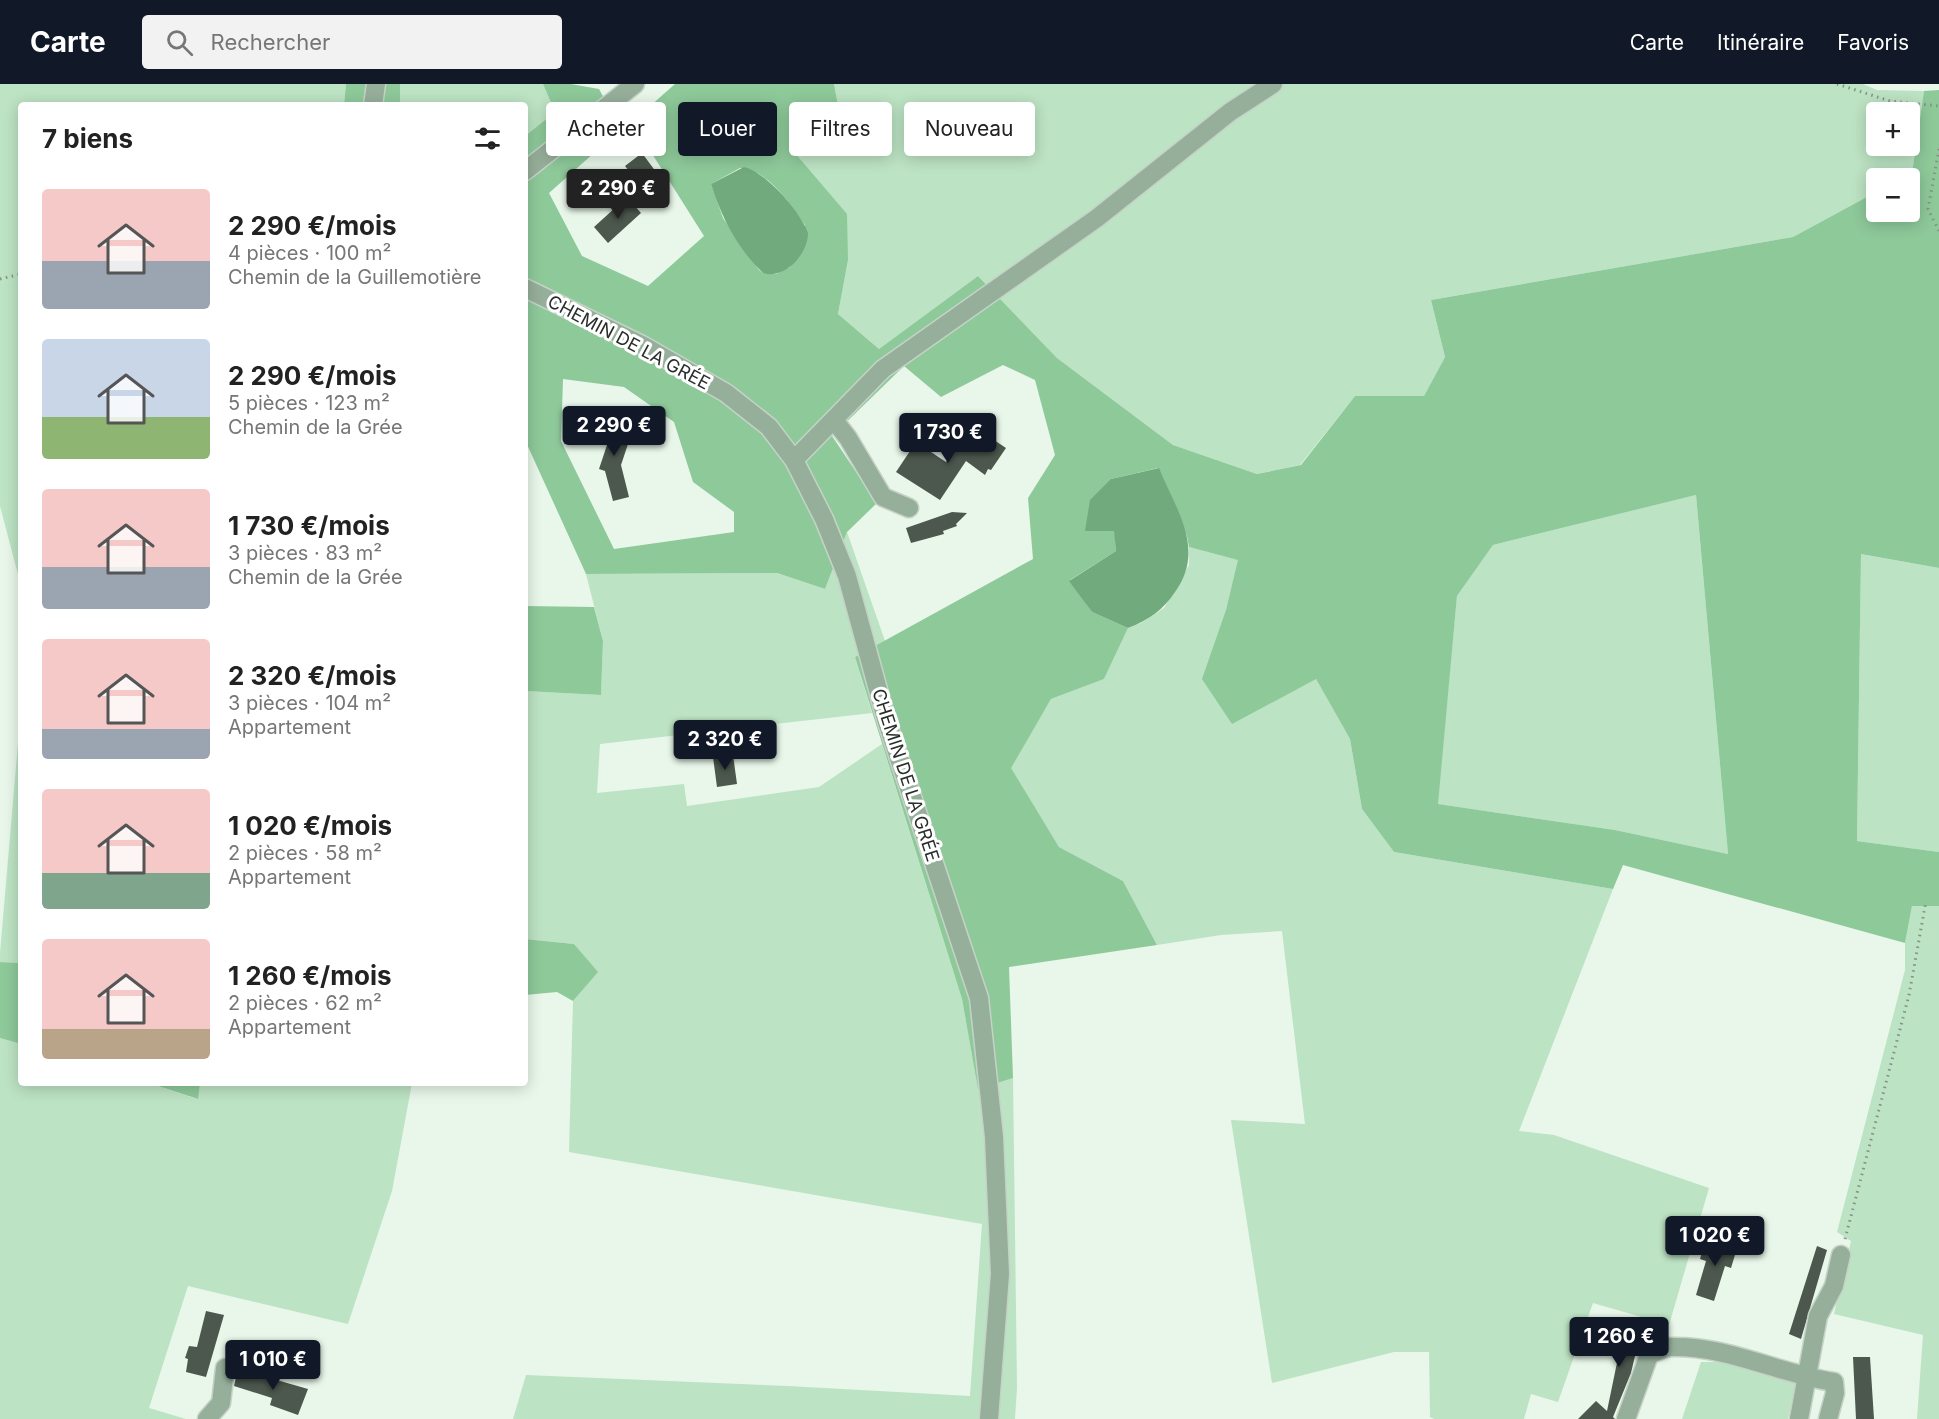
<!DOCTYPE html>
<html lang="fr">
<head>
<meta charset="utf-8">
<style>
	:root { --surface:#fff; --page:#f2f2f2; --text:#222; --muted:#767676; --accent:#111827 }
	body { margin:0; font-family:Inter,sans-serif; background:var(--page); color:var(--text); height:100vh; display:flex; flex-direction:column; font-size:22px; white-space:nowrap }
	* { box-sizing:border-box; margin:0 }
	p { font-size:20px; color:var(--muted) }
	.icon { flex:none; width:33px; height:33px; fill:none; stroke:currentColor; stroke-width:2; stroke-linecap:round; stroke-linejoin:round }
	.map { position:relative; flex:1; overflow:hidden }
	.panel { position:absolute; left:18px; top:18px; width:510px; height:984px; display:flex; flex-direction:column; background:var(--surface); border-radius:6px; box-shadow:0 3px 15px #0003 }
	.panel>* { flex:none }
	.banner { position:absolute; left:546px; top:18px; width:570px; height:54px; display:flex; gap:12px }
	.buttons { position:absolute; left:1866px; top:18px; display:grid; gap:12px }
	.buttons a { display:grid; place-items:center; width:54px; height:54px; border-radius:6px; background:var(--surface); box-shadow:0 3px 15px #0003; font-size:30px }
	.price { position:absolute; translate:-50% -51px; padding:0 14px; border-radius:6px; background:var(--accent); color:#fff; font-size:20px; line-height:39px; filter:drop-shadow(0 2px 3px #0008) }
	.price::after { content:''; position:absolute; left:50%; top:36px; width:18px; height:14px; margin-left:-9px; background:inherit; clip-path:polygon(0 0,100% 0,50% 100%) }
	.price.on { background:#222; color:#fff }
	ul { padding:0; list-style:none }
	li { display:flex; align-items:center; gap:18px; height:150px; padding:0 24px }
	li span { display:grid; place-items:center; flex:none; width:168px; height:120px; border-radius:6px; color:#555 }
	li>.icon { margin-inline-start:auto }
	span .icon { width:72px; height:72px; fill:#fffc; stroke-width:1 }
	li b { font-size:26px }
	h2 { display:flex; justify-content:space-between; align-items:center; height:72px; padding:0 24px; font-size:26px }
	.chip { padding:0 21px; border-radius:6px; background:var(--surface); box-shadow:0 3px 15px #0003; font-size:21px; line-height:54px }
	.chip.on { background:var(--accent); color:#fff }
	header { display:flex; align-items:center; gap:36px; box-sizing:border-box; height:84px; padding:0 30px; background:var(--accent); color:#fff }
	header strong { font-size:28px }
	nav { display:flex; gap:33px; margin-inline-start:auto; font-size:21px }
	.search { width:420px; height:54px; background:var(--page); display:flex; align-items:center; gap:15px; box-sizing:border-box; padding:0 21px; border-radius:6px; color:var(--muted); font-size:22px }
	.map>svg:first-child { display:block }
</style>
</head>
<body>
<header>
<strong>Carte</strong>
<div class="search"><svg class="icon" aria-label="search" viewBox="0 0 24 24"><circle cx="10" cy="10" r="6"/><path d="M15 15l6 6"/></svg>Rechercher</div>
<nav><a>Carte</a><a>Itinéraire</a><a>Favoris</a></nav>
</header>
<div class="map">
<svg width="1939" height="1335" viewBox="0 0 1939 1335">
	<rect width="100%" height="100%" fill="#e8f7ea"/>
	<!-- green -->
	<path fill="#bce3c3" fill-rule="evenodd" d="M0 0H346L344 21H21V502L0 422Z
		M400 0H543L555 28 525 52V21H400Z
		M834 0H1863L1877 6 1924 7 1912 89 1903 94H1876V108L1793 153 1431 216 1445 273 1424 312H1355L1300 381 1257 390 1173 361 1057 274 978 192 879 265 838 230 848 176 794 67 838 21ZM1876 28H1910V62H1876Z
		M1696 411 1728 770 1615 746 1437 720 1457 512 1493 461Z
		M847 448 885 557 855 573 872 629 600 660 597 709 684 700 687 722 819 703 882 660 962 915 978 1004 1013 994 1017 1304 1015 1335H513L526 1291 788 1302 970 1312 982 1140 569 1068 573 917 597 888 574 860 525 855V607L601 611 603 557 586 490 777 489 825 505Z
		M1189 463 1239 476 1226 526 1316 595 1350 655 1362 725 1394 768 1613 805 1519 1047 1554 1051 1709 1104 1669 1241 1593 1219 1558 1318 1531 1310 1524 1335H1434L1430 1333 1429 1268H1394L1272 1299 1231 1036 1305 1040 1282 847 1221 851 1157 861 1123 797 1059 763 1010 684 1051 615 1104 595 1128 544 1141 539 1164 524 1189 481Z
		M1861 470 1939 484V768L1857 757Z
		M21 624V879L0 878V869Z
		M1912 822H1939V1335H1917L1923 1251 1834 1230 1851 1157 1837 1148 1905 886V859Z
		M0 954 21 960V999H149L197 1015 200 999H412L392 1107 348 1240 188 1202 149 1324 186 1335H0Z
		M1701 1278H1724L1796 1298 1788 1335H1682Z"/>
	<!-- forest -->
	<path fill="#8ec99a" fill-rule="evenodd" d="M346 0H400V21H344Z
		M543 0H571L599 5 621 45 549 109 582 172 648 202 704 152 632 38 675 0H834L838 21 794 68 847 130 848 176 838 230 879 265 978 192 1057 274 1173 361 1257 390 1301 381 1355 312H1424L1445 273 1431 216 1793 153 1876 108V128H1910V94H1903L1912 89 1924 7 1939 6V484L1861 470 1857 757 1939 768V822H1912L1905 859 1623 781 1613 805 1394 768 1362 725 1350 655 1316 595 1232 640 1202 595 1226 526 1238 476 1189 463 1187 452 1158 384 1111 395 1116 467 1070 496 1092 528 1128 544 1104 595 1051 615 1011 684 1059 763 1123 797 1157 861 1009 883 1013 994 978 1005 962 915 855 573 1033 475 1028 414 1055 371 1035 296 1003 281 941 313 904 282 832 352 877 419 847 448 825 505 777 489 586 490 525 356V52L555 28ZM740 84C767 85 791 120 805 141L790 183 776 190 763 189 759 186 723 134 711 100ZM563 295 624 303 674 338 693 398 734 428V448L614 465 561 357ZM1696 411 1728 770 1615 746 1438 720 1457 512 1493 461Z
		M525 522 594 523 603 557 601 611 525 607Z
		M525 855 574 860 598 888 573 917 557 908 525 911Z
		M0 878 21 879V960L0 954Z
		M149 999H200L198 1015Z"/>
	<!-- water -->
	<path fill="#71aa7d" d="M744 83C766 88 801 128 808 149 808 170 785 196 763 189 739 166 722 135 712 103L711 100Z
		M1159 384C1176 426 1206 465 1175 508 1163 526 1149 536 1128 544L1092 528 1069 497 1116 467 1114 447H1085L1090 416 1111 395Z"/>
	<!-- building -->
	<path fill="#4c584e" d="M642 69 659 92 642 104 625 82Z
		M627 113 641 129 608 159 594 143Z
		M599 337 632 348 621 381 629 413 613 417 605 387 599 385 607 361 593 356Z
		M965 348 982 360 988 352 1006 364 991 386 988 385 985 391 966 377 940 416 896 388 916 358 946 378Z
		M952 428 967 429 956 440 957 442 943 447 944 450 911 459 906 444Z
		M733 671 737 700 717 703 713 673Z
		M1717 1155 1738 1161 1731 1184 1725 1182 1714 1217 1696 1211 1706 1177 1700 1175 1705 1158 1715 1161Z
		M1817 1162 1827 1166 1801 1255 1789 1250Z
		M206 1227 224 1231 206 1293 186 1288 188 1275 185 1274 189 1262 197 1263Z
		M1628 1234 1643 1238 1631 1289 1613 1333 1615 1335H1578L1596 1317 1607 1327 1619 1269 1612 1267 1620 1235 1628 1237Z
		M1853 1273H1870L1874 1335H1856Z
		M238 1285 308 1305 298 1331 270 1321 272 1314 234 1302Z"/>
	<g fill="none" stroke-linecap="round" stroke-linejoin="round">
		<!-- minor casing -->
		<g stroke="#c5d3c7" stroke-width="21">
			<path id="minor" d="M373 21 376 0
				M525 87 635 0
				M525 204 644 262 726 309 769 343 794 376 824 435 847 492 886 635 979 914 994 1053 1000 1190 989 1335
				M834 336 848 354 883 413 909 424
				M794 376 883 285 1097 134 1230 28 1273 0
				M207 1335 221 1319 225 1284
				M1626 1335 1649 1271C1655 1268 1663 1264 1670 1263 1726 1261 1779 1290 1834 1298L1835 1309 1828 1335
				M1799 1335 1818 1232 1834 1202 1841 1171"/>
		</g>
		<!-- path -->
		<path stroke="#869188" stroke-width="3" stroke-dasharray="1.5 4.5" stroke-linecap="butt" d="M1837 0 1890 17 1939 22
			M1939 65 1928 125 1939 147
			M0 195 21 190
			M1845 1155 1909 911 1926 817"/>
		<!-- minor -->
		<use href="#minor" stroke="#96af9a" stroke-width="18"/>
	</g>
	<g text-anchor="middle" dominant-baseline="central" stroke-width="6" stroke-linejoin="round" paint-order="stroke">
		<!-- street labels -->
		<g font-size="18" fill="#282e29" stroke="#fff">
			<text transform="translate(629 258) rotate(28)">CHEMIN DE LA GRÉE</text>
			<text transform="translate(906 691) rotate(72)">CHEMIN DE LA GRÉE</text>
		</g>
	</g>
</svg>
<div class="buttons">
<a>+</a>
<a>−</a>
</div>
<b class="price on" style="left:618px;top:136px">2 290 €</b>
<b class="price" style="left:614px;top:373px">2 290 €</b>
<b class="price" style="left:948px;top:380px">1 730 €</b>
<b class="price" style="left:725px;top:687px">2 320 €</b>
<b class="price" style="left:1715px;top:1183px">1 020 €</b>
<b class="price" style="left:1619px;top:1284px">1 260 €</b>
<b class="price" style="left:273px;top:1307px">1 010 €</b>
<div class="banner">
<a class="chip">Acheter</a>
<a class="chip on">Louer</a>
<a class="chip">Filtres</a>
<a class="chip">Nouveau</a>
</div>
<section class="panel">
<h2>7 biens<svg class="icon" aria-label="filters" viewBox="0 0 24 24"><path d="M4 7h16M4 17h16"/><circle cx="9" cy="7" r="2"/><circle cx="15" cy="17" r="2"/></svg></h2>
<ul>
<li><span style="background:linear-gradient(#f6c9c9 60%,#9aa5b1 0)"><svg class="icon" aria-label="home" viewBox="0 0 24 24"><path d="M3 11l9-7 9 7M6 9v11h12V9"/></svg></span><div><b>2 290 €/mois</b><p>4 pièces · 100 m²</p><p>Chemin de la Guillemotière</p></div></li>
<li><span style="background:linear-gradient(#c9d6e8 65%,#8fb573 0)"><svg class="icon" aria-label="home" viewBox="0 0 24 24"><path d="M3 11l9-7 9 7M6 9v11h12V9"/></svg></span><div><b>2 290 €/mois</b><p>5 pièces · 123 m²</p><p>Chemin de la Grée</p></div></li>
<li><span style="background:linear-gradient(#f6c9c9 65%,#9aa5b1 0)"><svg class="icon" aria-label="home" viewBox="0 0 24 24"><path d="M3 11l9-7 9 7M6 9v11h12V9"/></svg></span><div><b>1 730 €/mois</b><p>3 pièces · 83 m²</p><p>Chemin de la Grée</p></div></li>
<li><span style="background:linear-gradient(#f6c9c9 75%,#9aa5b1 0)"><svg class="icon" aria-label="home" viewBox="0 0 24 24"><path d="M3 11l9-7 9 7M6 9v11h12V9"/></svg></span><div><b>2 320 €/mois</b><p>3 pièces · 104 m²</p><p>Appartement</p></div></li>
<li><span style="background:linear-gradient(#f6c9c9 70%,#7fa58c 0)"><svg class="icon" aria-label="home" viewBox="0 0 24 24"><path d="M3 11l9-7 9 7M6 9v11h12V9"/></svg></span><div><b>1 020 €/mois</b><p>2 pièces · 58 m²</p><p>Appartement</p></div></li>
<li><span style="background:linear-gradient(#f6c9c9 75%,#b9a48a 0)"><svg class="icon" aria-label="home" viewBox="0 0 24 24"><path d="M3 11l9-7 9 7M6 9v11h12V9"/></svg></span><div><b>1 260 €/mois</b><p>2 pièces · 62 m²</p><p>Appartement</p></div></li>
</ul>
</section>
</div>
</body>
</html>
